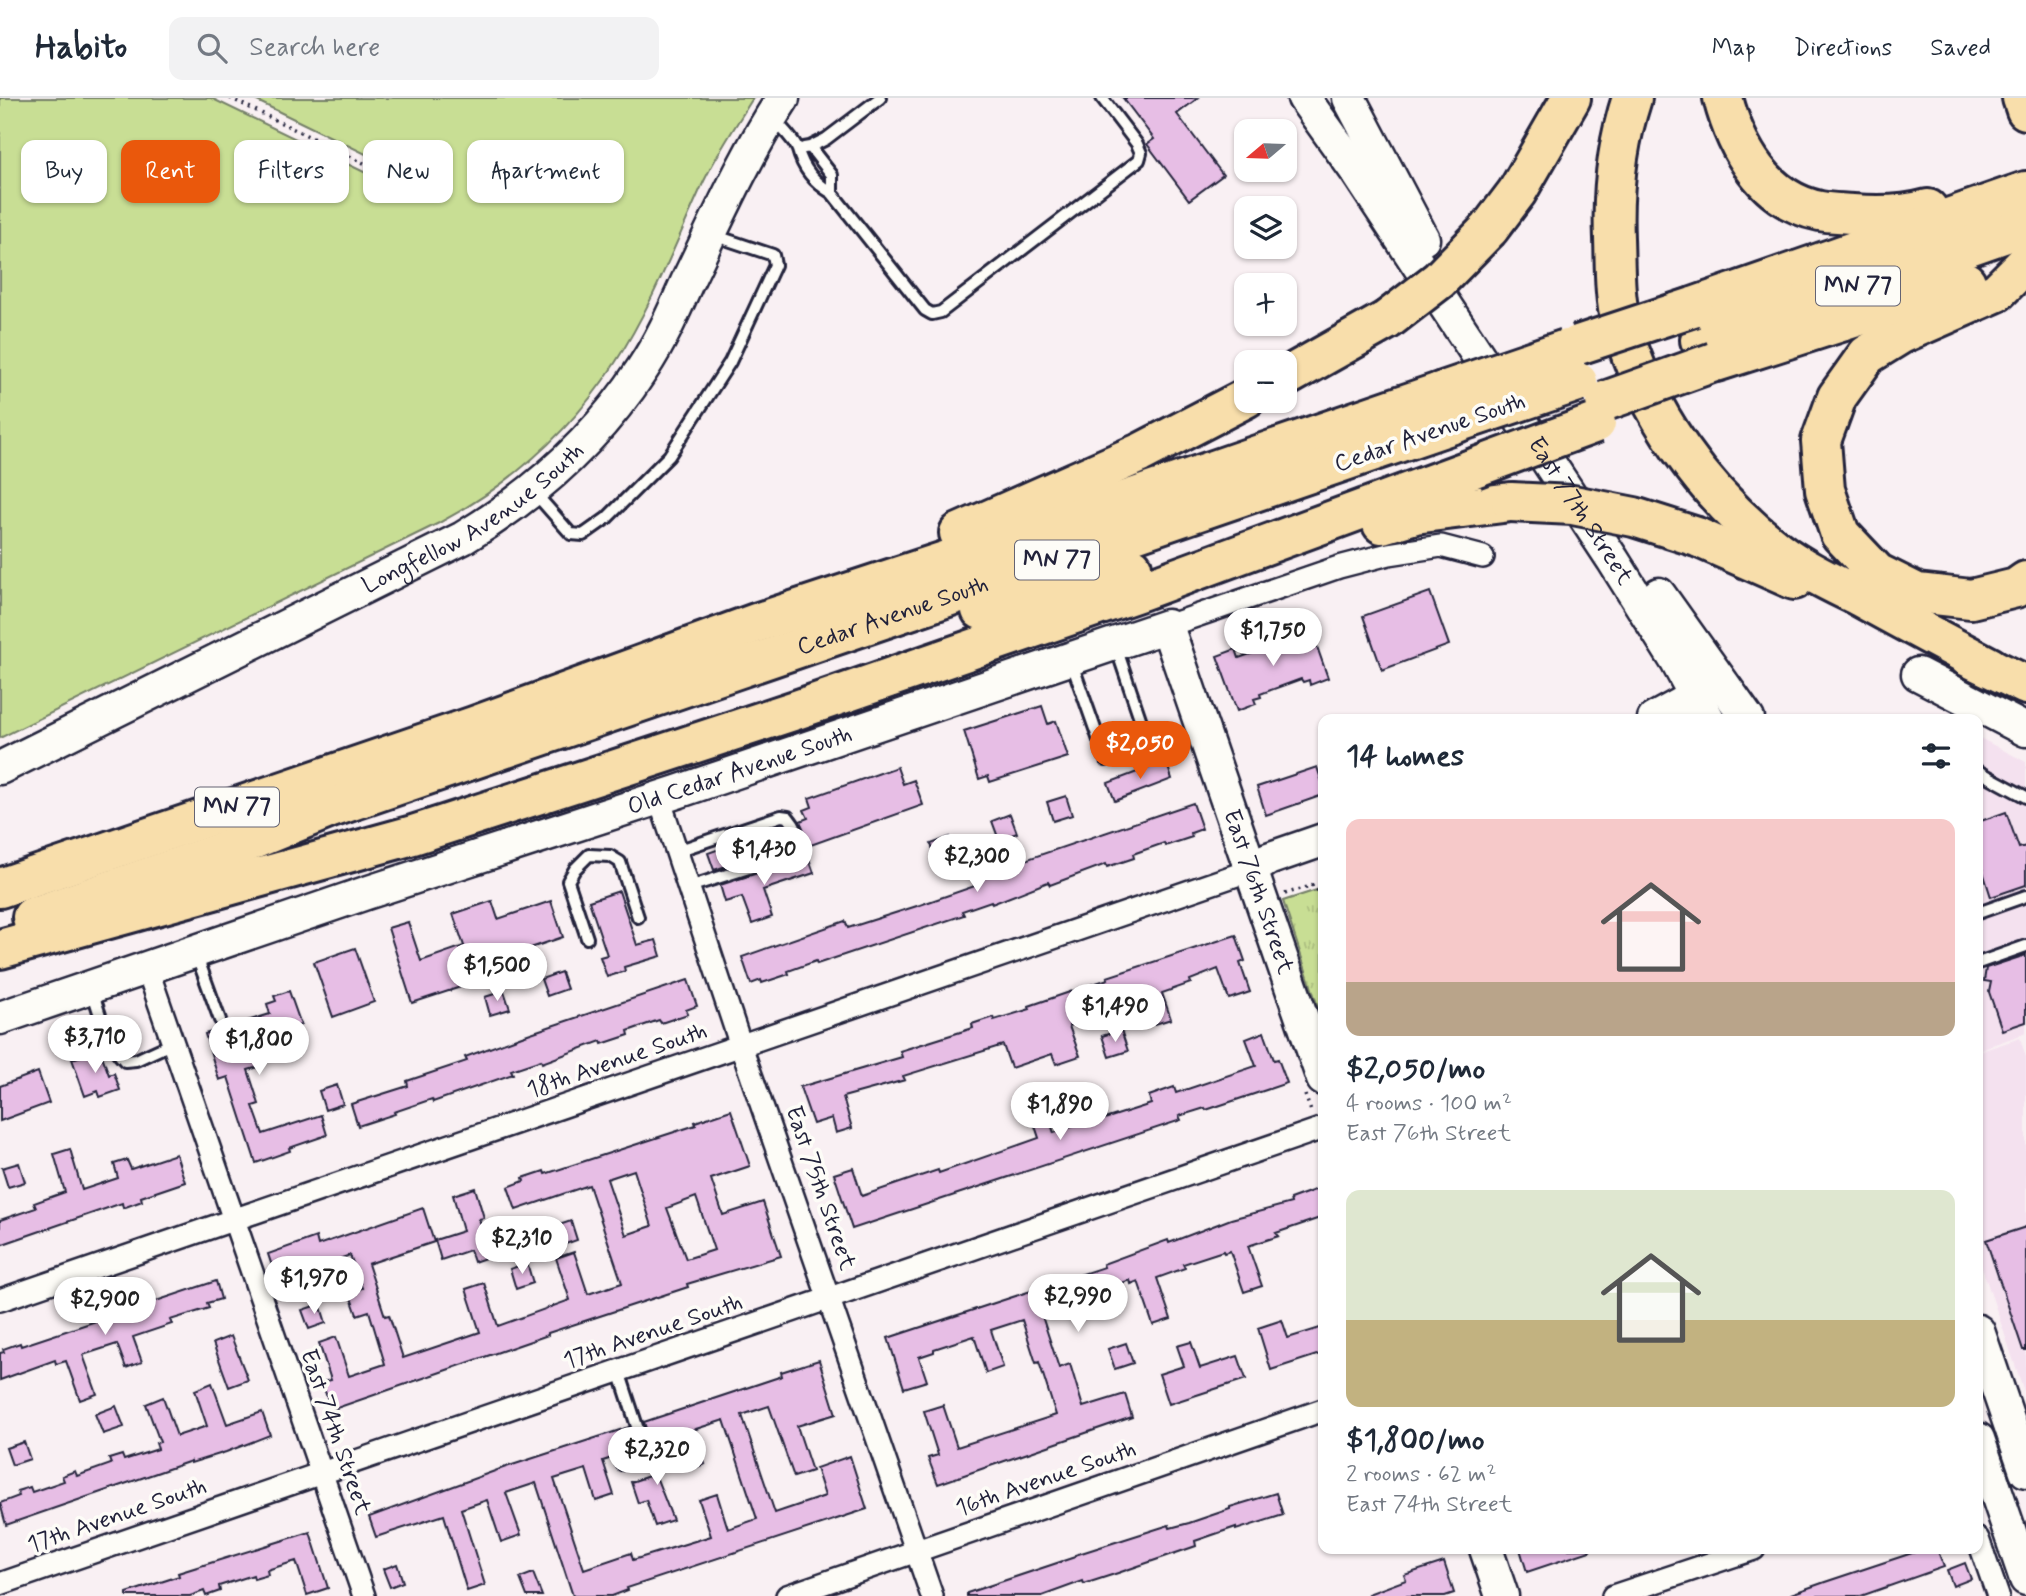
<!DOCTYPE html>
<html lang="en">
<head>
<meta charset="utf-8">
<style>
	:root { --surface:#fff; --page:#f2f2f3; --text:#1f2937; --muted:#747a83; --line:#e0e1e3; --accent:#ea580c }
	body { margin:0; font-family:Mynerve,sans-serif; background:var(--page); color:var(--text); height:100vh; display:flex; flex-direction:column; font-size:26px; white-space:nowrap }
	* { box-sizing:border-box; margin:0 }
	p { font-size:23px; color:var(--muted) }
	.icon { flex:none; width:38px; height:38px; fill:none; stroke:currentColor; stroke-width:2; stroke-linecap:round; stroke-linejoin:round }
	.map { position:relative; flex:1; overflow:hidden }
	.details { position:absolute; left:1318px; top:616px; width:665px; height:840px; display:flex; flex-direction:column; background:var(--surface); border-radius:14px; box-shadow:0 2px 5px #0004 }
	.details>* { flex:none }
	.hud { position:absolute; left:21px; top:42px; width:665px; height:63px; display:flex; gap:14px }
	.needle { width:46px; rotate:251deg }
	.controls { position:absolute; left:1234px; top:21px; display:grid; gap:14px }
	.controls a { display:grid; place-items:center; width:63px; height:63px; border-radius:14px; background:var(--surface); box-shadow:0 2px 5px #0004; font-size:35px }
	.price { position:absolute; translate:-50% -60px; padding:0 16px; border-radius:24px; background:#fff; color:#222; font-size:23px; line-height:46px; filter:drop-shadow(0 2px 4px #0008) }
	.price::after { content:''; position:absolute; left:50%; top:42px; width:21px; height:16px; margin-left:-10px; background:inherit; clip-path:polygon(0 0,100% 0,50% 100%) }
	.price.active { background:var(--accent); color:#fff }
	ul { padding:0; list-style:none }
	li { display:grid; align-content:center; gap:14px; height:371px; padding:0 28px }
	li span { display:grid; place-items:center; height:217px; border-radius:14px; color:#555 }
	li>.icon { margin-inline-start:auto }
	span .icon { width:126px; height:126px; fill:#fffc; stroke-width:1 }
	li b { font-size:30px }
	h2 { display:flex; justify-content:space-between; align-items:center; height:84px; padding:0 28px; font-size:30px }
	.chip { padding:0 24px; border-radius:14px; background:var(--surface); box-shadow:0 2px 5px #0004; font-size:24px; line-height:63px }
	.chip.active { background:var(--accent); color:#fff }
	header { display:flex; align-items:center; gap:42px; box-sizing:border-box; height:98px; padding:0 35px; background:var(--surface); border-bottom:2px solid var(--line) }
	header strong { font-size:33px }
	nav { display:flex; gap:38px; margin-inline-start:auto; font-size:24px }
	.search { width:490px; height:63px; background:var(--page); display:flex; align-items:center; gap:18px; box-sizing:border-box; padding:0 24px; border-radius:14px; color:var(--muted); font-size:26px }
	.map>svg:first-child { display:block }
</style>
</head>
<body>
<header>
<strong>Habito</strong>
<div class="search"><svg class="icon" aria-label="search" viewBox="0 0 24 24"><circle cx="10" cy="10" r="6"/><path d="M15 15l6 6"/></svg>Search here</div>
<nav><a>Map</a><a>Directions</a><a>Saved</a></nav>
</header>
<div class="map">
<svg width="2026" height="1498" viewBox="0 0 2026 1498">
	<defs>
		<pattern id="park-tufts" width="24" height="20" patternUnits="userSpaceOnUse" patternTransform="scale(1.75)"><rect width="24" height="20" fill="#c8de94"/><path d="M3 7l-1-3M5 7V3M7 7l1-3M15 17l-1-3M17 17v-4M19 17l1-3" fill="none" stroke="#acbe80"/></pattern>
	</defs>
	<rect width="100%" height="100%" fill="#f9f0f3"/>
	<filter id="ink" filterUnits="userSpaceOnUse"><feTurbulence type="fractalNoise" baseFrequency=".0143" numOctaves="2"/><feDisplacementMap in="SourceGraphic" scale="14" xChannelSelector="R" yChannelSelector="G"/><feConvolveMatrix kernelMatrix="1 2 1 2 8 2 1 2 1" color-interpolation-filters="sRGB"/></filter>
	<g filter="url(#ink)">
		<!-- built -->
		<path fill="#f4e1ef" d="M1978 639 2026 664V935L1978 952Z
			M2020 940 2026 959V1299L1978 1158V954Z"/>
		<!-- grass -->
		<path fill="#c8de94" stroke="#758068" stroke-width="2" d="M0 0H211L364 74 377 77 381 71 374 60 251 0H753C736 27 718 54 704 83 676 144 652 208 615 265 571 333 510 387 439 425L0 640Z"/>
		<!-- park -->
		<path fill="url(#park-tufts)" stroke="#758068" stroke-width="2" d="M1323 790V924L1283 803Z"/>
		<!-- building -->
		<path fill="#e7bee5" stroke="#22223b" stroke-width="2" fill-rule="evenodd" d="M1123 0H1198L1177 16 1223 77 1189 102 1147 46 1154 41Z
			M1430 494 1449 547 1382 572 1363 518Z
			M1309 526 1328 580 1310 587 1309 582 1303 584 1301 581 1260 596 1261 599 1254 601 1256 606 1237 613 1217 558 1236 551 1239 560 1287 543 1286 540 1293 538 1291 532Z
			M1042 608 1048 626 1056 623 1068 659 990 684 988 678 979 681 964 633Z
			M1166 663 1172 681 1115 703 1108 685Z
			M897 669 903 686 914 682 923 707 808 748 800 723 808 720 804 712 812 709 809 700Z
			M1317 669 1323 687V697L1266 717 1257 689Z
			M1066 698 1072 717 1053 723 1047 704Z
			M1193 705 1202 731 1191 735 1192 739 1165 748 1164 745 1133 756 1134 760 1107 769 1106 766 1050 787 1048 784 992 806 991 803 962 813 964 817 817 866 816 863 788 873 789 876 762 885 761 882 751 886 742 859 845 823 848 830 920 807 975 788 972 780Z
			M2006 714 2019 750 2026 748V787L1991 799 1978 758V724Z
			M1010 716 1017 735 999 742 992 723Z
			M785 728 792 747 714 772 708 755Z
			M950 739 956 756 937 763 931 746Z
			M807 755 814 775 763 792 772 819 752 826 742 799 725 804 720 787 795 763Z
			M619 793 637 847 656 842 661 858 624 869 625 873 607 879 600 859 607 857 589 803Z
			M492 803 498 821 551 803 563 839 480 867 485 881 412 905 388 830 408 824 421 863 464 848 453 816Z
			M1236 837 1245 863 1240 865 1250 894 1229 901 1218 871 1190 882 1191 885 1162 895 1171 921 1155 926 1143 893 1102 906 1105 916 1069 928 1080 958 1056 966 1052 956 1011 970 1003 947 903 978 905 982 843 999 852 1030 836 1035 832 1020 813 1026 800 989 902 959 900 953 973 930 972 926 993 919 994 922 1030 911 1029 908 1108 881 1107 879Z
			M355 850 374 904 333 919 314 864Z
			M2026 857V924L2002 932 1989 894 1991 884 1984 883 1986 870Z
			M561 874 567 891 547 898 541 881Z
			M688 882 697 908 686 912 688 916 661 925 659 922 628 933 629 937 602 946 601 943 542 965 541 962 511 972 513 976 433 1004 432 1001 394 1014 395 1016 358 1028 351 1006 408 988 407 983 467 963 465 959 522 938Z
			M289 893 301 927 254 943 262 968 248 972 259 1006 253 1008 263 1036 321 1017 327 1037 289 1050 290 1053 256 1065 228 979 219 982 205 936 270 916 267 906 276 903 274 898Z
			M504 893 510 911 490 917 485 899Z
			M1121 932 1128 953 1109 959 1102 938Z
			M1264 934 1274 962 1278 961 1287 985 1206 1012 1205 1010 1179 1018 1181 1022 852 1131 834 1076 853 1070 862 1098 938 1072 939 1075 1039 1040 1033 1022 1048 1017 1054 1035 1091 1022 1092 1025 1151 1006 1149 998 1174 989 1176 995 1256 968 1246 941Z
			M100 952 109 977 114 975 120 992 100 999 98 993 85 998 72 961Z
			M38 974 49 1005 0 1023V988Z
			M337 987 343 1006 325 1012 319 993Z
			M731 1012 750 1068 711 1081 723 1117 763 1104 781 1158 687 1186 688 1189 548 1235V1237L331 1312 322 1284 331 1282 319 1245 336 1239 349 1278 385 1266 369 1213 357 1217 349 1194 362 1190 350 1157 314 1170 316 1174 288 1183 287 1179 277 1183 268 1156 316 1139 318 1147 423 1110 434 1144 368 1166 385 1218 389 1217 403 1260 480 1234 466 1191 484 1185 498 1228 570 1202 556 1160 574 1154 588 1196 622 1185 589 1087 516 1112 508 1089 524 1083 523 1080 544 1073 545 1076 696 1027 695 1024ZM634 1072 652 1128 626 1137 607 1081ZM696 1099 714 1152 686 1161 667 1110Z
			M70 1051 82 1092 118 1080 114 1066 127 1062 131 1071 176 1056 185 1084 141 1099 142 1103 123 1110 122 1105 0 1147V1122L36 1110 34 1105 65 1094 54 1056Z
			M19 1065 25 1084 8 1089 2 1070Z
			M1323 1089V1119L1276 1135 1279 1138 1248 1148 1262 1188 1244 1194 1230 1153 1224 1155 1223 1153 1183 1166 1185 1170 1157 1180 1171 1221 1153 1227 1138 1183 1131 1186 1130 1182 1088 1197 1089 1199 1041 1215 1059 1270 1070 1266 1083 1309 1125 1296 1132 1319 938 1386 928 1360 938 1357 924 1313 943 1307 957 1349 1056 1317 1039 1264 1036 1265 1022 1222 991 1232 1003 1269 986 1275 974 1238 934 1251V1254L919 1259 927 1283 904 1290 888 1240 1104 1169 1103 1166 1168 1142 1169 1145 1231 1121 1291 1105 1290 1101Z
			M475 1090 484 1120 479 1121 491 1158 474 1164 470 1152 441 1162 435 1142 463 1133 453 1097Z
			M571 1123 577 1142 560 1148 553 1129Z
			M2026 1129V1252H2023L1986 1142Z
			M527 1165 533 1185 516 1191 510 1171Z
			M216 1183 221 1201 207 1205 209 1210 170 1222 172 1226 133 1239 142 1264 126 1270 117 1246 83 1257 97 1296 80 1302 66 1263 56 1266 55 1262 0 1282V1255L4 1254 3 1251 20 1245 21 1248Z
			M320 1206 326 1225 309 1231 302 1212Z
			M1282 1222 1288 1240 1323 1229V1255L1271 1272 1258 1230Z
			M231 1238 248 1282 229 1289 213 1245Z
			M1191 1244 1200 1270 1238 1258 1246 1281 1169 1306 1159 1276 1184 1268 1177 1248Z
			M1126 1245 1133 1265 1115 1271 1108 1251Z
			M819 1262 836 1316 797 1328 812 1373 794 1379 769 1308 742 1317 775 1415 825 1398 816 1370 850 1358 867 1411 627 1490 628 1492 612 1498H573L536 1385 506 1395 521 1437 501 1444 487 1402 461 1411 485 1487 467 1493 444 1417 376 1439 369 1419 503 1370 629 1329 636 1352 603 1363 614 1397 596 1403 586 1371 554 1381 584 1471 631 1455 633 1462 711 1438 699 1402 717 1396 728 1431 757 1421 724 1322 693 1332 705 1366 687 1372 676 1339 651 1347 644 1324 782 1278 781 1274Z
			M212 1285 227 1326 262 1314 270 1337 226 1354 191 1365V1363L6 1427 0 1405 19 1398 17 1393 30 1389 32 1394 64 1383 62 1378 75 1373 77 1378 111 1366 109 1361 122 1357 124 1362 158 1351 156 1345 160 1344 146 1306 163 1299 177 1338 207 1328 195 1292Z
			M116 1308 124 1329 103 1336 95 1316Z
			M24 1344 30 1361 12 1367 6 1350Z
			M655 1376 673 1422 655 1428 646 1402 638 1405 631 1384Z
			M1276 1395 1283 1417 1236 1432V1429L1195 1443 1196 1448 1118 1475 1084 1486 1083 1483 1042 1498H967V1495L1075 1459V1457L1169 1427 1170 1430 1189 1425 1230 1411V1409Z
			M310 1434 328 1490 307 1497 296 1463 267 1472 268 1477 254 1481 253 1477 219 1488 220 1493 206 1498 204 1493 190 1498H127V1495L179 1478 178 1475Z
			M1520 1451H1589L1590 1453 1527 1474Z
			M1924 1451H1937L1944 1469 1861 1498H1791V1496L1825 1484Z
			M1444 1464 1454 1495 1445 1498H1369L1368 1496 1406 1482 1404 1477Z
			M1965 1465 1971 1481 1953 1488 1947 1472Z
			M397 1466 403 1484 390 1489 383 1471Z
			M533 1475 542 1498H527L520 1480Z"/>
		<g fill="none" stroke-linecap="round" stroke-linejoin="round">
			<!-- lane casing -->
			<g stroke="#22223b" stroke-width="16">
				<path id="lane" d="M774 21C781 30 795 42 798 52 803 71 815 85 832 95L925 212 932 216 941 214 1139 62 1141 55 1137 46 1102 0
					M810 49 826 41 880 0
					M804 50 810 49 832 77V95
					M534 394 571 436 583 437 607 420 669 358 730 264 775 167 773 157 713 137
					M1116 549 1150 650
					M1071 563 1106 662
					M1978 673 2026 699
					M677 753 781 718 788 719C795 727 802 741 800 752L792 756 689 789
					M1978 815 2026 798
					M587 840 568 783 575 771 589 757 610 758 620 764 638 819
					M196 856 220 922
					M1978 865 2026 848
					M92 892C100 916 106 945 125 963L136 962 173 945
					M619 1273 645 1353 643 1359 622 1366"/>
			</g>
			<!-- street casing -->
			<g stroke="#22223b" stroke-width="26">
				<path id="street" d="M1167 528 1339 469 1389 456 1441 448 1483 459
					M659 700 741 948 932 1498
					M147 870 364 1498
					M0 1202 1251 772
					M1978 1441 1998 1498
					M0 1486 1323 1030
					M787 1498 1323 1312
					M1613 1498 1754 1451"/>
			</g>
			<!-- secondary casing -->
			<g stroke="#22223b" stroke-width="37">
				<g id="secondary">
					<path id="s1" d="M1304 0 1357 74 1613 462 1677 564 1708 621"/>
					<path d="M1349 0 1423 141"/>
					<path d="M1659 496 1748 621"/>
					<path d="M1918 576 2026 632"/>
					<path d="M1654 621 1714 588"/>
					<path id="s2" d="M0 670 463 440C536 396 597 341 643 270 661 243 674 213 687 184 717 122 745 58 783 0"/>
					<path d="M1251 772 1268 761 1323 742"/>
					<path id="s3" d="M0 920 366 795 677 694 1167 528 1323 981"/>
					<path d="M1978 1233 2026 1373"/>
					<path d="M1978 1341 2026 1481"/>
					<path d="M1486 1451 1502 1498"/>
				</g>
			</g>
			<!-- highway casing -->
			<g stroke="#22223b" stroke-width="44">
				<g id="highway">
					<path d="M1632 0C1617 46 1612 92 1614 140 1615 168 1614 198 1621 225 1645 314 1704 396 1777 452 1802 471 1832 485 1860 499 1903 523 1947 546 1990 569"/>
					<path d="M1723 0C1736 50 1764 102 1820 113 1830 115 1841 115 1852 116 1877 118 1903 118 1928 111"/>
					<path d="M2022 0 2026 12"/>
					<path d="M1489 131 1517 94 1571 0"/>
					<path d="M2025 166 1997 194 1901 236 1867 257 1837 299 1821 343 1825 392 1840 436 1877 475 1917 495 1971 501 2016 490 2026 483"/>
					<path d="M1693 209 2026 93"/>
					<path d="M1700 242 2026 128"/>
					<path d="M1716 264 1966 184"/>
					<path d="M1284 280 1387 222"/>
					<path d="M1382 426 1415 416 1511 404"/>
					<path d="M959 435 1140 355 1246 300"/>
					<path d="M1697 439 1794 482"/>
					<path d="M981 512 1132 469"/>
					<path d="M1968 559 2026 587"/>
					<path d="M0 790 474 628 756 525 1063 424 1440 294"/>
					<path id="s4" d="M32 819 238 748 331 710 1459 324"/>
					<path d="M0 851 413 737 577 684 796 612 1138 494 1474 370"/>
				</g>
			</g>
			<!-- path -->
			<path stroke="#22223b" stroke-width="3.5" stroke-dasharray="2 5" stroke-linecap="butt" d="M230 0 374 70
				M1311 787 1323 797
				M1285 796 1323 784
				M1305 997 1312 1016"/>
			<!-- lane -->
			<use href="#lane" stroke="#fdfcf7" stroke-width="10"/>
			<!-- street -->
			<use href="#street" stroke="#fdfcf7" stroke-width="21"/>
			<!-- secondary -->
			<use href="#secondary" stroke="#fdfcf7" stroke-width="32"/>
			<!-- highway -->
			<use href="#highway" stroke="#f8deab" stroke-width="38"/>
			<!-- highway-bridge casing -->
			<g stroke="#22223b" stroke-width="44" stroke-linecap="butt">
				<path id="highway-bridge" d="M1387 222 1439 182 1489 131
					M1578 247 1693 209
					M1440 294 1566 251
					M1605 303 1714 264
					M1459 324 1578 284
					M1474 370 1596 325
					M1511 404 1573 407 1634 419 1697 439"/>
			</g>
			<!-- highway-bridge -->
			<use href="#highway-bridge" stroke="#f8deab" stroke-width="38"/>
		</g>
	</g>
	<g text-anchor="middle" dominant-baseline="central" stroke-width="7" stroke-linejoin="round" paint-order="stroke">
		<!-- shield labels -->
		<g fill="#fdfcf7" stroke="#646373" stroke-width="2">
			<rect x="1816" y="168.5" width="84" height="39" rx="5"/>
			<rect x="1015" y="442.5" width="84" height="39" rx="5"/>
			<rect x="195" y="689.5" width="84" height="39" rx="5"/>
		</g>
		<g font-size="23" font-weight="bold" fill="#22223b">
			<text x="1858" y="188">MN 77</text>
			<text x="1057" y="462">MN 77</text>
			<text x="237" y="709">MN 77</text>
		</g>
		<!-- street labels -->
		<g font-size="24" fill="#22223b" stroke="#fdfcf7">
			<text transform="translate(1430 335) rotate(-19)">Cedar Avenue South</text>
			<text stroke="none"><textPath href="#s1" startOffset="497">East 77th Street</textPath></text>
			<text stroke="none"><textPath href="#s2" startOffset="536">Longfellow Avenue South</textPath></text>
			<text stroke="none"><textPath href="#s4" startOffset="912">Cedar Avenue South</textPath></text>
			<text stroke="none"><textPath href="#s3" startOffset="780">Old Cedar Avenue South</textPath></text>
			<text stroke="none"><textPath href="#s3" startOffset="1512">East 76th Street</textPath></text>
			<text transform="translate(617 963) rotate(-19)">18th Avenue South</text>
			<text transform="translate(820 1090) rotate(71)">East 75th Street</text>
			<text transform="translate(653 1234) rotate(-19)">17th Avenue South</text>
			<text transform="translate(335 1334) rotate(71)">East 74th Street</text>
			<text transform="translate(1046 1381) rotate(-19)">16th Avenue South</text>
			<text transform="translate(117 1418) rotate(-19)">17th Avenue South</text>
		</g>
	</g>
</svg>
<div class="controls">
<a><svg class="needle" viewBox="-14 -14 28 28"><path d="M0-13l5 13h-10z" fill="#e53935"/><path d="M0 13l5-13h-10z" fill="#747a83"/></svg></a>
<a><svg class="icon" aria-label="layers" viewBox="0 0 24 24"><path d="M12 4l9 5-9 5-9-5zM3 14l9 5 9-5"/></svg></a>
<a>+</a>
<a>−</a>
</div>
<b class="price" style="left:1273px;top:570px">$1,750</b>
<b class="price active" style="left:1140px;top:683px">$2,050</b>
<b class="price" style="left:764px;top:789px">$1,430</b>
<b class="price" style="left:977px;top:796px">$2,300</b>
<b class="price" style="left:497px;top:905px">$1,500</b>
<b class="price" style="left:1115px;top:946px">$1,490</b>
<b class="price" style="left:95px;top:977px">$3,710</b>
<b class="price" style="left:259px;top:979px">$1,800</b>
<b class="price" style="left:1060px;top:1044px">$1,890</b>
<b class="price" style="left:522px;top:1178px">$2,310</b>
<b class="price" style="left:314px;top:1218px">$1,970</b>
<b class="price" style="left:1078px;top:1236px">$2,990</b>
<b class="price" style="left:105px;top:1239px">$2,900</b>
<b class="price" style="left:657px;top:1389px">$2,320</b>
<div class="hud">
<a class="chip">Buy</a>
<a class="chip active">Rent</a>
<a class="chip">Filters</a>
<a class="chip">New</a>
<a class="chip">Apartment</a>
</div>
<section class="details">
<h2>14 homes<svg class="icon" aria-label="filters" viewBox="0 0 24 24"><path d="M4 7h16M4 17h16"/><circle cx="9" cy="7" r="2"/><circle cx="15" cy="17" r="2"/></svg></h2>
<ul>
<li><span style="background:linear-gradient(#f6c9c9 75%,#b9a48a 0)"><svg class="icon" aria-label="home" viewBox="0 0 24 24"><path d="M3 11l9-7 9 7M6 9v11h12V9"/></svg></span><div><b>$2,050/mo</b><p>4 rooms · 100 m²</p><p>East 76th Street</p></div></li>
<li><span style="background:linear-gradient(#dfe7d0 60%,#c2b280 0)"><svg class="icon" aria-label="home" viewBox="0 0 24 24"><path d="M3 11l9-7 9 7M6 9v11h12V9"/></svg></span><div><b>$1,800/mo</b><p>2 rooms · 62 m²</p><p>East 74th Street</p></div></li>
</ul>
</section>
</div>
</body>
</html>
